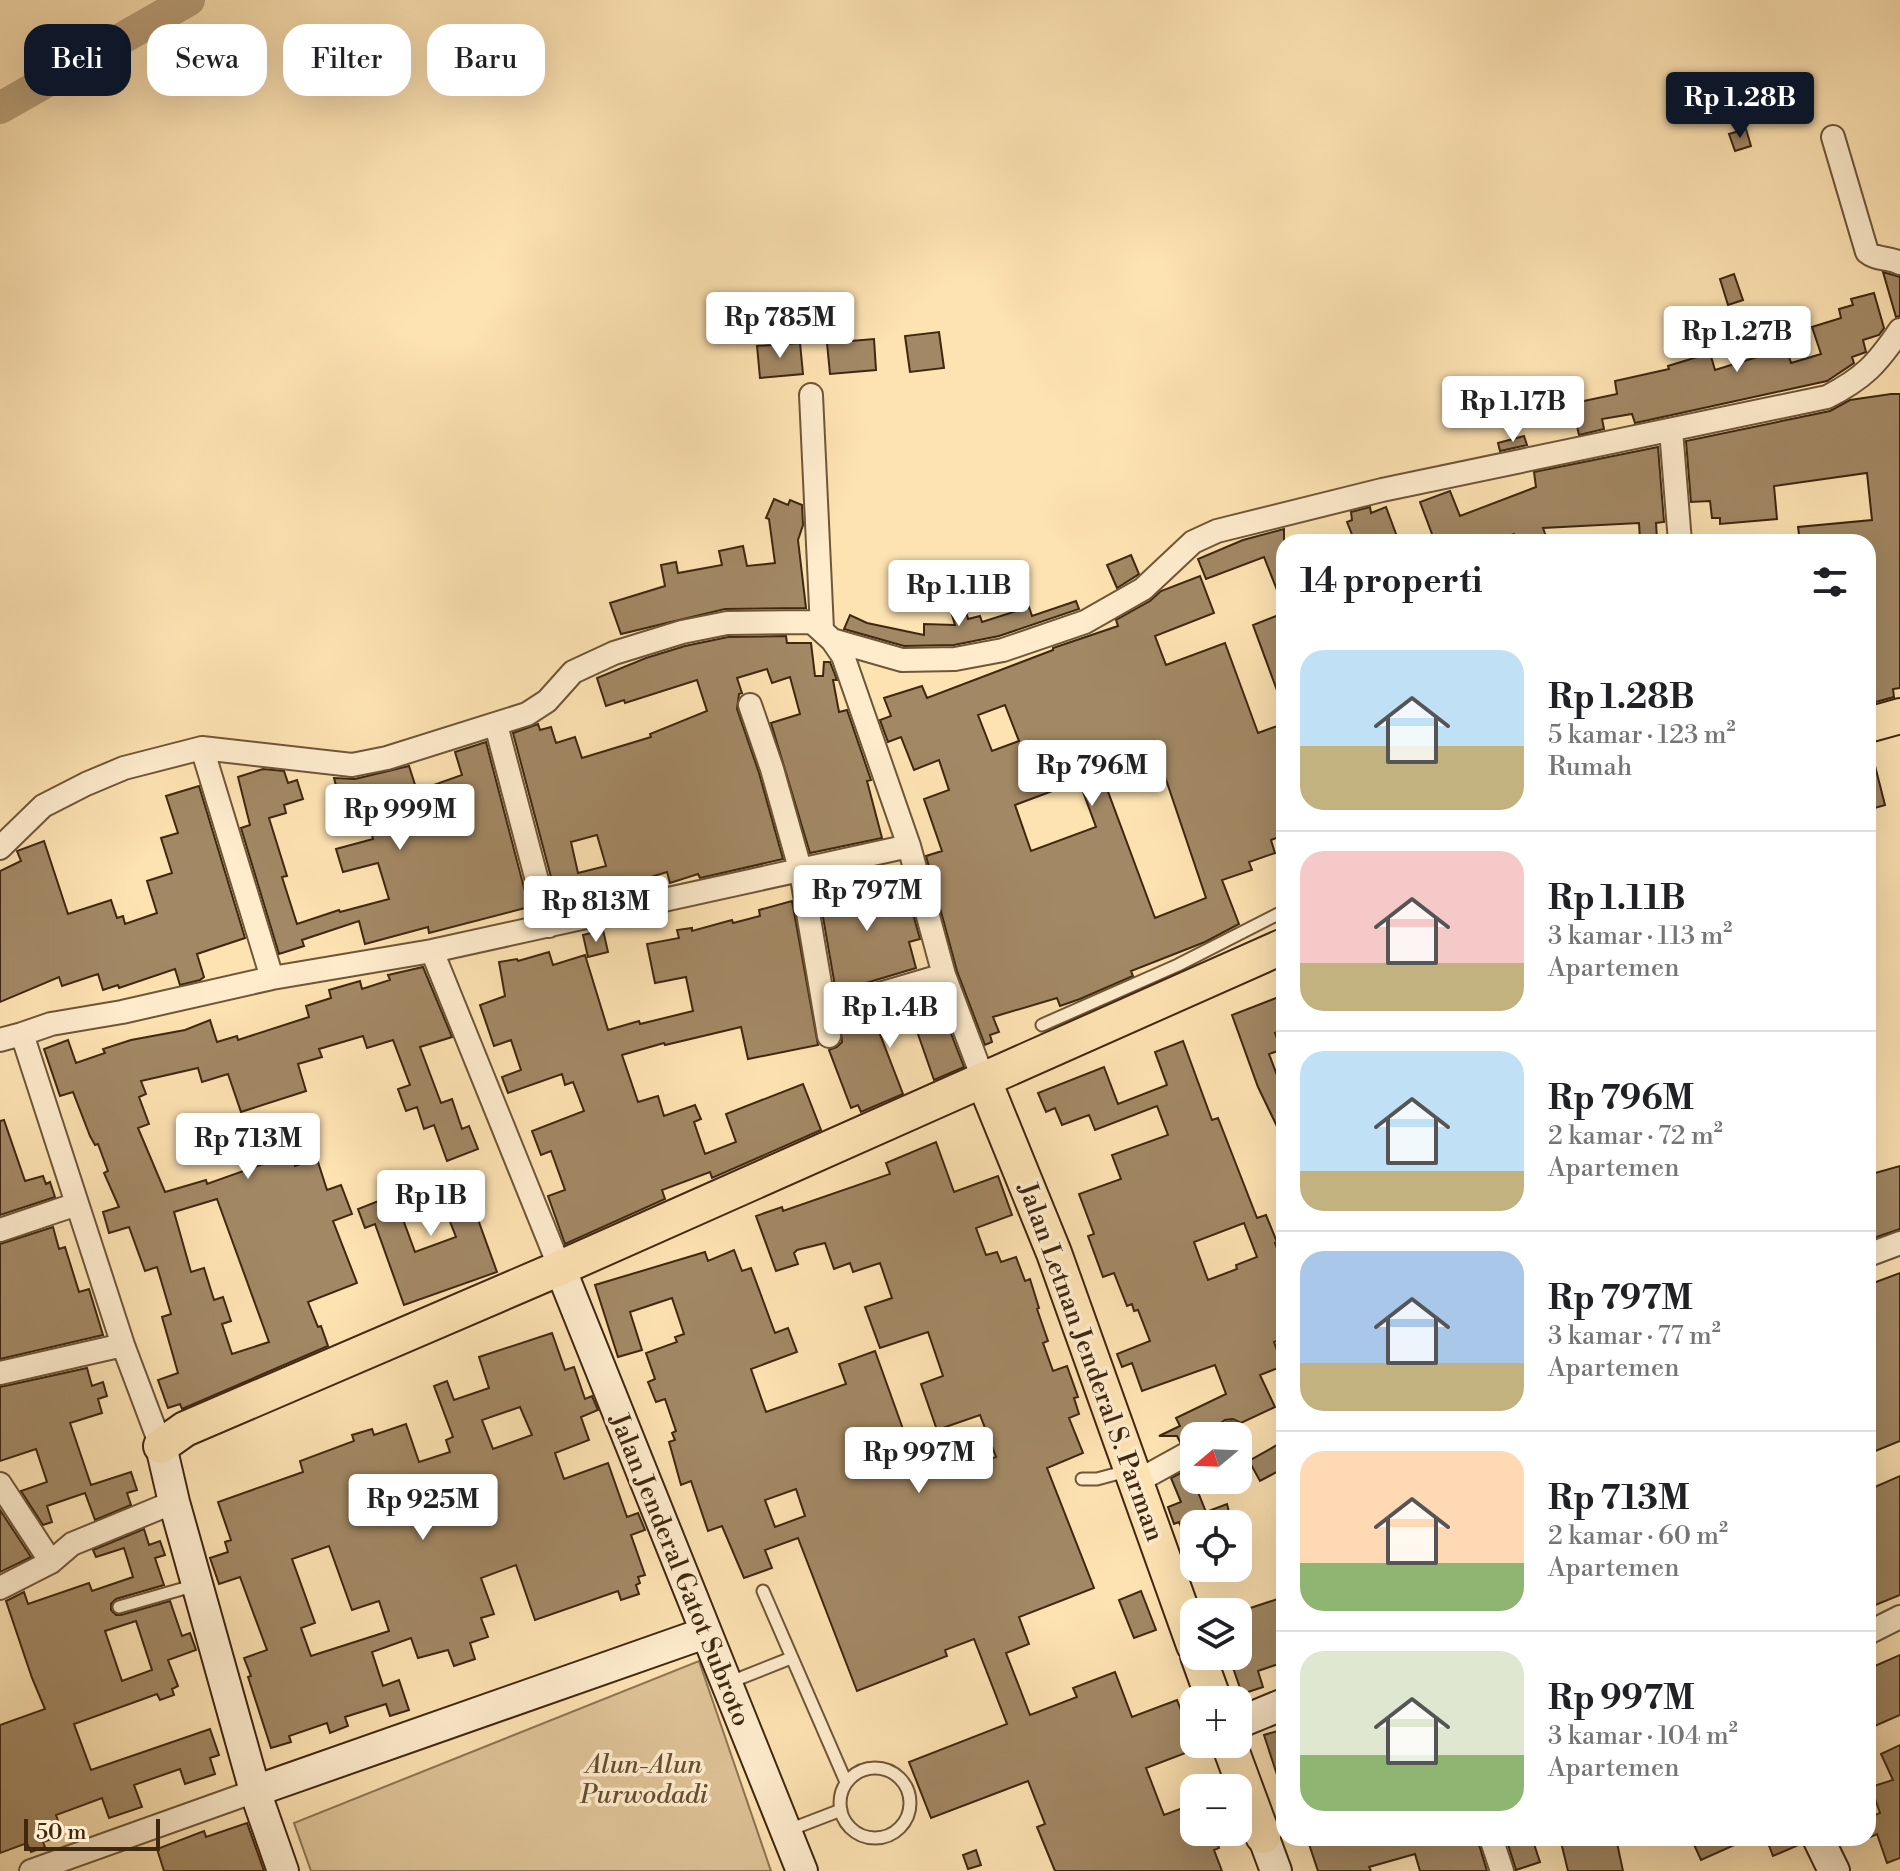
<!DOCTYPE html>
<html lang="id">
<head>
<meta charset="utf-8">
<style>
	:root { --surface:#fff; --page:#f6f6f6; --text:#202124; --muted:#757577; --line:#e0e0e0; --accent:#111827 }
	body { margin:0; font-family:"Libre Bodoni",serif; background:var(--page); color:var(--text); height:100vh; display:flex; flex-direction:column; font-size:30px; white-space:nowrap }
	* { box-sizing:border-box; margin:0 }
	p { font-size:26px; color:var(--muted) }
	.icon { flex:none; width:44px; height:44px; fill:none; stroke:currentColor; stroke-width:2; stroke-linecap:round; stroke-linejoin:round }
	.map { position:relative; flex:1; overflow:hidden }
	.panel { position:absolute; left:1276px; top:534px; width:600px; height:1312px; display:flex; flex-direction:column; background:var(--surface); border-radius:24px; box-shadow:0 8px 32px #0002 }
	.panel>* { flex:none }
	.guide { position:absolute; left:24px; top:24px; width:760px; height:72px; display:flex; gap:16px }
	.needle { width:52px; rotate:251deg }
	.buttons { position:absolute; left:1180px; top:1422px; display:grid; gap:16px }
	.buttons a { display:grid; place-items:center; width:72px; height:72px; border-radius:16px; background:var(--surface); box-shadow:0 8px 32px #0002; font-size:40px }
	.scale { position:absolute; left:24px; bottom:20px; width:136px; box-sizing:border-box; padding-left:8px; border:4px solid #3f2710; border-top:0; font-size:22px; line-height:28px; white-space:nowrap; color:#3f2710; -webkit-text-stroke:6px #feeccd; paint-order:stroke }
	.price { position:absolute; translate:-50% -68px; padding:0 18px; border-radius:8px; background:#fff; color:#222; font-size:26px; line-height:52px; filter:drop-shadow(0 2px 4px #0008) }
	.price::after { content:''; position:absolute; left:50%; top:48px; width:24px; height:18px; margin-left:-12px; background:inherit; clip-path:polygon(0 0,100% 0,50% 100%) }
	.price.active { background:var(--accent); color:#fff }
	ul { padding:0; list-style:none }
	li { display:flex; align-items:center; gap:24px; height:200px; padding:0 24px }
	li+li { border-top:2px solid var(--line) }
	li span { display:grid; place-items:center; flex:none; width:224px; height:160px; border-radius:24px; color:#555 }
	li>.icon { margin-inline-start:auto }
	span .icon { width:96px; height:96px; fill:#fffc; stroke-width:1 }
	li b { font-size:34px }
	h2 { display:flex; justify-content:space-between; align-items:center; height:96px; padding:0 24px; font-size:34px }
	.pill { padding:0 28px; border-radius:24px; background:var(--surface); box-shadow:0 8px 32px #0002; font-size:28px; line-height:72px }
	.pill.active { background:var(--accent); color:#fff }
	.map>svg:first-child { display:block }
</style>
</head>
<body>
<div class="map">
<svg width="1900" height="1871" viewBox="0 0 1900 1871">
	<rect width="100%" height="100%" fill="#fde2b2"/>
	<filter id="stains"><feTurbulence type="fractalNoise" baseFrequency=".0025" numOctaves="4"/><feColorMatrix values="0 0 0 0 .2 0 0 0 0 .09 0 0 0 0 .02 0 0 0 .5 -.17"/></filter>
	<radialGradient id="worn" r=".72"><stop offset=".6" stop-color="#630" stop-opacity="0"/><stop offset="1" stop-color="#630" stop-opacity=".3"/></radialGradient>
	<!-- green -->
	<path fill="#ddc296" stroke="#8e7453" stroke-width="2" d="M699 1661 771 1871H311L294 1823Z"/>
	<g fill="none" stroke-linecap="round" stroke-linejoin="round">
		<!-- river -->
		<path stroke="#bca27b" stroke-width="32" d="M0 108 189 0"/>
	</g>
	<!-- building -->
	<path fill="#a28864" stroke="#3f2710" stroke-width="2" fill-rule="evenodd" d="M1746 129 1751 146 1735 151 1729 134Z
		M1883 272 1900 277V316L1896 317Z
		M1734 274 1743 300 1728 305 1720 279Z
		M1874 293 1884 328 1879 335 1863 340 1866 352 1852 357 1854 363 1827 381 1635 423 1632 414 1602 419 1604 429 1579 435 1574 413 1581 412 1579 402 1617 394 1615 381 1669 369 1668 366 1710 353 1715 370 1770 353 1766 341 1783 336 1791 363 1821 354 1812 327 1841 318 1839 309 1853 305 1851 299Z
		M939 332 944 368 910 372 905 336Z
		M874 339 876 370 830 374 827 343Z
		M800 343 803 374 760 378 757 346Z
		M1891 394H1900V688L1893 689 1894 697 1872 703 1868 669V542H1800L1798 527 1872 520 1867 473 1774 486 1777 519 1720 524V518H1712L1710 501 1691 502 1686 441 1830 411 1850 400Z
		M1524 436 1527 445 1500 451 1498 443Z
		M1658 447 1664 522 1656 523 1657 539 1640 540 1639 523 1543 528 1548 542H1518L1514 534 1493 542H1435L1420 502 1450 491 1460 516 1536 487 1534 472Z
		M774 499 788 505 790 500 802 505 803 525 798 540 806 608 725 609 621 634 610 603 665 586 661 565 676 562 678 573 722 565 719 551 743 546 747 566 775 563 769 519 766 518Z
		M1370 507 1371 513 1386 507 1399 542H1355L1347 522 1352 520 1351 512Z
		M1284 529V608L1264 557 1206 579 1198 559 1243 540Z
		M1131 555 1139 574 1117 588 1107 565Z
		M1200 576 1214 613 1155 636 1166 665 1225 643 1258 733 1280 725 1284 736V765L1277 767 1284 787V835L1271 840 1275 853 1249 862 1252 870 1222 880 1239 924 1205 942 1131 971 1133 976 1080 999 1060 1006 1057 998 993 1017 999 1032 990 1035 992 1042 985 1045 957 971 926 856 942 851 924 799 949 790 939 760 914 770 901 737 888 742 880 720 891 716 884 698 922 686 927 698 1053 650V648L1118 626 1116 620 1150 601 1161 591ZM1005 705 1019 741 992 751 978 715ZM1156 750 1206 898 1155 918 1100 770ZM1079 781 1096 827 1031 851 1015 805Z
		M1076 601 1079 609 999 636 954 645 904 646 844 629 850 615 867 623 924 635V624L955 625 952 615 966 611 968 619 980 616 982 622 1029 607 1032 616Z
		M1284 613V704H1282L1253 625Z
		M786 636 787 643H811L815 676H823L824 662H830L837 680H833L839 712 847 710 871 780 867 781 882 838 810 853 771 723 800 714 790 677 772 683 767 669 737 678 742 693 739 694 737 709 759 773 783 859 700 878 698 874 670 883 667 872 566 903 564 894 556 896 513 733 538 724 540 730 551 727 556 743 575 737 582 758 651 737 650 734 707 711 697 680 625 703 624 700 606 706 597 678 646 658 685 646 728 637ZM597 835 606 866 578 873 571 842Z
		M486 742 529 907 429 933 428 927 365 944 359 921 302 940 304 946 279 954 241 828 250 825 238 777 263 769 284 771 288 783 297 780 303 799 284 805 286 813 269 818 287 876 282 877 297 924 339 910 340 912 389 899 378 863 343 872 336 849 373 839 359 791 339 797 334 778 355 779 409 766 417 791 462 775 455 752Z
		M1873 758 1885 805 1868 810V759Z
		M199 786 245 938 197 954 204 977 200 980 180 985 175 969 119 988 118 985 103 990 98 974 62 986 59 977 0 1002V871L21 861 17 851 44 841 68 914 111 900 117 918 123 916 125 924 157 913 147 881 172 873 161 838 178 833 166 796Z
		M892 875 904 916 913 914 920 939 909 942 916 968 836 992 819 894Z
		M792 901 818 1045 748 1059 741 1027 665 1045 664 1043 622 1055 638 1102 658 1096 664 1116 695 1105 701 1119 694 1122 705 1154 736 1142 726 1114 803 1084 821 1130 712 1178 710 1172 662 1190 665 1199 565 1244 548 1196 565 1190 551 1151 541 1155 532 1131 584 1111 573 1082 565 1085 562 1074 508 1093 502 1077 521 1070 511 1040 494 1046 480 1005 505 996 499 962 517 959 518 961 549 952 553 965 585 955 608 1030 639 1021 640 1024 693 1011 686 977 655 983 647 944 679 938 677 930 692 928V931L732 920 733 923 760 916 759 910Z
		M603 930 608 952 588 957 583 935Z
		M423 967 452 1037 420 1047 441 1103 452 1099 462 1129 469 1126 478 1149 447 1161 434 1125 424 1129 417 1107 406 1111 398 1089 410 1085 393 1040 367 1048 363 1036 319 1049 322 1057 298 1064 306 1091 241 1112 228 1074 202 1082 198 1068 141 1081 146 1094 139 1097 149 1124 138 1128 165 1192 206 1180 207 1184 291 1154 295 1166 317 1159 327 1190 341 1185 352 1214 333 1221 357 1283 308 1302 318 1327 321 1326 328 1346 182 1409 180 1404 168 1408 158 1380 178 1373 162 1317 171 1314 157 1267 145 1271 129 1227 109 1233 103 1212 119 1207 104 1173 108 1171 98 1144 95 1145 90 1136 73 1092 60 1096 44 1049 68 1040 76 1063 105 1053 103 1049 131 1040 185 1030 210 1020 217 1042 237 1036 238 1040 309 1017 306 1006 331 998 329 990 360 981 362 989 390 980 388 975ZM217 1199 269 1342 232 1354 222 1324 231 1321 223 1297 214 1300 204 1268 191 1272 174 1212Z
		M931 993 937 1010 941 1008 964 1067 934 1080 912 1017 878 1029 903 1094 861 1112 858 1105 851 1108 829 1050 837 1047 842 1042 840 1020Z
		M1284 995V1030L1275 1033 1281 1050 1269 1054 1284 1094V1141L1258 1087 1232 1015Z
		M1183 1041 1212 1120 1218 1118 1257 1218 1266 1215 1277 1242 1275 1243 1284 1268V1338L1274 1342 1283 1366 1260 1375 1275 1407 1241 1423 1233 1419 1225 1420 1214 1428 1211 1436H1194L1180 1442 1177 1436H1159L1180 1426 1176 1418 1226 1394 1215 1365 1142 1391 1132 1363 1122 1367 1117 1354 1150 1341 1138 1310 1134 1311 1132 1304 1127 1306 1114 1273 1103 1277 1088 1236 1094 1234 1079 1194 1121 1179 1112 1155 1168 1135 1157 1106 1095 1130 1089 1115 1062 1125 1055 1108 1046 1112 1038 1093 1104 1067 1118 1104 1167 1085 1155 1052ZM1244 1223 1257 1257 1236 1265 1237 1269 1208 1280 1194 1242Z
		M4 1120 25 1181 43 1176 46 1184 50 1182 55 1197 0 1215V1121Z
		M936 1142 954 1192 998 1176 1012 1215 976 1228 986 1255 997 1252 1001 1262 1016 1257 1025 1281 1030 1279 1039 1308 1037 1309 1048 1341 1043 1343 1053 1371 1067 1366 1078 1397 1074 1398 1079 1414 1069 1418 1083 1453 1047 1468 1094 1588 1019 1617 1029 1644 1006 1653 1030 1715 1077 1697 1073 1688 1115 1672 1132 1717 1177 1700 1196 1749 1146 1768 1164 1815 1194 1804V1832H1213L1219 1848 1214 1850 1222 1871H1055L1037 1827 1045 1824 1028 1781 931 1818 909 1762 1007 1724 974 1639 945 1650 947 1656 857 1691 798 1538 765 1550 772 1568 744 1578 722 1526 708 1531 691 1481 681 1485 669 1442 675 1440 672 1433 676 1431 665 1399 656 1402 648 1382 655 1379 646 1353 677 1342 675 1337 684 1334 672 1298 630 1312 642 1350 618 1357 595 1285 705 1252 708 1261 734 1250 742 1271 751 1268 775 1333 788 1328 797 1352 751 1369 766 1412 846 1384 839 1364 875 1351 908 1443 931 1435 945 1476 996 1457 980 1415 937 1430 921 1384 943 1376 928 1332 880 1348 865 1307 892 1298 880 1263 853 1272 850 1263 834 1269 825 1243 797 1250 794 1253 798 1264 776 1271 756 1216 782 1207 783 1211 890 1174 886 1163ZM796 1489 805 1516 775 1527 765 1500Z
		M1900 1166V1229L1868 1240V1175Z
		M455 1171 467 1204 472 1203 497 1272 404 1305 375 1224 365 1228 358 1209ZM441 1199 456 1237 415 1252 401 1214Z
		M53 1227 59 1249 65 1247 79 1292 89 1289 103 1335 0 1359V1244Z
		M1900 1273V1441L1868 1454V1285Z
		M552 1333 565 1370 574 1367 585 1399 592 1396 598 1410 581 1417 589 1440 555 1453 564 1479 608 1463 627 1517 638 1513 645 1530 631 1535 645 1575 638 1577 640 1583 636 1585 639 1594 621 1600 618 1591 535 1620 516 1565 481 1578 494 1614 481 1618 488 1637 470 1643 475 1659 454 1666 448 1650 418 1658 411 1638 372 1652 383 1686 399 1680 409 1710 390 1716 386 1704 345 1717 348 1726 330 1733 327 1723 289 1736 291 1742 271 1748 248 1677 251 1676 244 1658 267 1650 240 1577 219 1584 210 1558 228 1552 225 1542 231 1540 218 1502 303 1472 300 1461 354 1441 352 1435 372 1429 374 1435 406 1424 419 1462 450 1452 446 1440 453 1437 434 1386 447 1381 454 1400 489 1388 479 1357ZM520 1407 532 1435 493 1449 482 1420ZM329 1546 352 1610 379 1601 389 1631 311 1656 301 1628 315 1623 292 1559Z
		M87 1368 92 1386 103 1382 107 1396 98 1399 102 1413 70 1423 91 1485 131 1472 137 1490 127 1493 131 1505 95 1520 85 1493 47 1506 52 1522 43 1525 21 1491 47 1482 36 1449 0 1461V1387Z
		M1284 1441V1468L1260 1481 1249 1461Z
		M1194 1466V1482L1206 1512 1227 1504 1232 1524H1194L1193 1557 1179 1522 1174 1524 1168 1507 1181 1502 1171 1478Z
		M1900 1476V1595L1868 1608V1490Z
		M0 1510 31 1557 0 1572Z
		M144 1529 149 1545 160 1541 165 1555 155 1558 164 1585 116 1599 111 1604V1610L116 1615H121L170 1601 182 1636 190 1633 196 1650 168 1660 178 1686 172 1689 174 1695 160 1700 157 1694 74 1724 91 1770 210 1729 219 1755 210 1758 215 1774 185 1784 180 1769 134 1785 142 1807 109 1818 102 1798 56 1815 63 1835 43 1842 45 1847 31 1852 27 1843 0 1853V1725L45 1709 32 1678 6 1601 24 1592 28 1604 89 1583 92 1591 133 1577 124 1548 96 1557 93 1550ZM136 1621 152 1670 122 1681 105 1631Z
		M1141 1591 1156 1630 1134 1638 1119 1600Z
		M1284 1597V1662L1258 1671 1263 1687 1242 1694 1229 1656H1238V1612Z
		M1900 1655V1715L1868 1729V1669Z
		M1284 1729V1787H1281L1264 1735Z
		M1900 1745V1858L1887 1863 1877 1834 1868 1838V1818L1880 1813 1871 1787 1893 1780 1881 1754Z
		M247 1823 264 1871H164L157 1849 204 1831 206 1837Z
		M1307 1838H1477L1487 1871H1420L1415 1854 1369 1867 1371 1871H1318Z
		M1506 1838H1532L1540 1862 1516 1870Z
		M1560 1838H1616L1623 1871H1568Z
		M1691 1838H1750L1701 1860Z
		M1766 1838H1800L1801 1844 1773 1856Z
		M976 1850 981 1865 968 1869 963 1855Z"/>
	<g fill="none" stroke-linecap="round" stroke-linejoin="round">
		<!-- lane casing -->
		<g stroke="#6e5638" stroke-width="15">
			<path id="lane" d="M1042 1025 1178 965 1284 911
				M1082 1479H1097L1127 1471
				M763 1591 846 1782
				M119 1607 196 1585
				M728 1683 791 1658
				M840 1803a35 35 0 1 1 70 0a35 35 0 1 1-70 0Z
				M789 1830 841 1810"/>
		</g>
		<!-- street casing -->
		<g stroke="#6e5638" stroke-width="26">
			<path id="street" d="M1833 137 1867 252C1876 260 1889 257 1900 263
				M811 395 822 629
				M1671 430 1680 542
				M832 640 843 656 909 846 944 975 984 1081
				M750 705 772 769 801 872 829 1036
				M496 725 549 926
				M202 748 272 978
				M0 848 43 806 86 784 124 768 202 748 352 765 387 758 527 714 547 701 573 672 614 653 682 632 727 623 812 622 832 640 902 660 955 659 1003 650 1085 622 1143 589 1193 542 1217 531 1382 490 1827 397C1864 378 1877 364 1900 330
				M432 951 560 1268
				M825 1010 944 975
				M0 1040 22 1034
				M0 1230 77 1204
				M1868 1255 1900 1243
				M0 1373 123 1345
				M1225 1436 1231 1433
				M161 1446 123 1345 22 1034 51 1024 122 1012 272 978 432 951 909 846
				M1136 1482 1194 1450
				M0 1484 51 1562
				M0 1588 51 1562 72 1544 174 1502
				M1868 1633 1900 1617
				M1491 1838 1502 1871
				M31 1871 255 1791"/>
		</g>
		<!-- secondary casing -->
		<g stroke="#3f2710" stroke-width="34">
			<path id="secondary" d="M560 1268 802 1871
				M161 1446 174 1502 255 1791 283 1871
				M1238 1723 1284 1704
				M255 1791 705 1633
				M1263 1836 1276 1871
				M1818 1838 1834 1871"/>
		</g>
		<!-- primary casing -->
		<g stroke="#3f2710" stroke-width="38">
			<path id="primary" d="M1868 725 1900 716
				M984 1081 1054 1253 1194 1645
				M161 1446 185 1429 560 1268 1284 946
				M1198 1656 1214 1700
				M1229 1744 1263 1836"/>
		</g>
		<!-- lane -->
		<use href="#lane" stroke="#feeccd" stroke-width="11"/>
		<!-- street -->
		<use href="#street" stroke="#feeccd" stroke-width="22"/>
		<!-- secondary -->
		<use href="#secondary" stroke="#feeccd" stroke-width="30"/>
		<!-- primary -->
		<use href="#primary" stroke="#fde2b2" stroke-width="34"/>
	</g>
	<g text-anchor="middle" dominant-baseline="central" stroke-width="7" stroke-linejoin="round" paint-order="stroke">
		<!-- street labels -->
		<g font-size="26" fill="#3f2710" stroke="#feeccd">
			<text transform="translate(1091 1362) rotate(70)">Jalan Letnan Jenderal S. Parman</text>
			<text transform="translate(680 1570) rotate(68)">Jalan Jenderal Gatot Subroto</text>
		</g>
		<!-- park labels -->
		<g font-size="26" font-style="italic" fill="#664e32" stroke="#feeccd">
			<text x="644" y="1765">Alun-Alun<tspan x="644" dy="30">Purwodadi</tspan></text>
		</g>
	</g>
	<rect width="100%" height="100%" filter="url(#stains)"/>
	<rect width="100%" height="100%" fill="url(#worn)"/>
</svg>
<div class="buttons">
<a><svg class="needle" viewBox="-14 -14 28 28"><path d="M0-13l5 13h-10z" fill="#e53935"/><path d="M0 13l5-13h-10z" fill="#757577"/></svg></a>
<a><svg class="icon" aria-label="locate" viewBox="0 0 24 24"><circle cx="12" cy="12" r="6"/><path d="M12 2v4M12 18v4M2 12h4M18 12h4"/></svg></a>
<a><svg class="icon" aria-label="layers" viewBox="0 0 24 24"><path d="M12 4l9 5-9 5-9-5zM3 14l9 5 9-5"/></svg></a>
<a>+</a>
<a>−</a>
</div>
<div class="scale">50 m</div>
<b class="price active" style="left:1740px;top:140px">Rp 1.28B</b>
<b class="price" style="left:780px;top:360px">Rp 785M</b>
<b class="price" style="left:1737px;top:374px">Rp 1.27B</b>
<b class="price" style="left:1513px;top:444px">Rp 1.17B</b>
<b class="price" style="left:959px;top:628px">Rp 1.11B</b>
<b class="price" style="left:1092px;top:808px">Rp 796M</b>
<b class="price" style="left:400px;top:852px">Rp 999M</b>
<b class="price" style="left:867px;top:933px">Rp 797M</b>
<b class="price" style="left:596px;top:944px">Rp 813M</b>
<b class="price" style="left:890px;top:1050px">Rp 1.4B</b>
<b class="price" style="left:248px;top:1181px">Rp 713M</b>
<b class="price" style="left:431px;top:1238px">Rp 1B</b>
<b class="price" style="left:919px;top:1495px">Rp 997M</b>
<b class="price" style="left:423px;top:1542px">Rp 925M</b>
<div class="guide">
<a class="pill active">Beli</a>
<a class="pill">Sewa</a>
<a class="pill">Filter</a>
<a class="pill">Baru</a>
</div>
<section class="panel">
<h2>14 properti<svg class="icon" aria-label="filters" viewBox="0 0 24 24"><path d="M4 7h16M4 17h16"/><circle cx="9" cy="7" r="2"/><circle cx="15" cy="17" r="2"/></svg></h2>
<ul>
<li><span style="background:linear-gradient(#bfe0f5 60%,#c2b280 0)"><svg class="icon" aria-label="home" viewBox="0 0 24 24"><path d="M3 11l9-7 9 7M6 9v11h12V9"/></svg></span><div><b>Rp 1.28B</b><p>5 kamar · 123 m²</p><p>Rumah</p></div></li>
<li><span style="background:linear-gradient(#f6c9c9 70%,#c2b280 0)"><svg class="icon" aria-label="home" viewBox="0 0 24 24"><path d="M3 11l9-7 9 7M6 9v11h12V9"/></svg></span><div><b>Rp 1.11B</b><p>3 kamar · 113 m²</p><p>Apartemen</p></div></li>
<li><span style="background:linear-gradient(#bfe0f5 75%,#c2b280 0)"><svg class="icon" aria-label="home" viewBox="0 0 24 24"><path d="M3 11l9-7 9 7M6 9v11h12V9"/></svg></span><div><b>Rp 796M</b><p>2 kamar · 72 m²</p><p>Apartemen</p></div></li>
<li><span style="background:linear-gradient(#a9c7e8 70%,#c2b280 0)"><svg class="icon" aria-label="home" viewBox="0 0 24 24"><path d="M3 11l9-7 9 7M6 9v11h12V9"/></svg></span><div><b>Rp 797M</b><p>3 kamar · 77 m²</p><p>Apartemen</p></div></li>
<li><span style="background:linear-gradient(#ffd9b3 70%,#8fb573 0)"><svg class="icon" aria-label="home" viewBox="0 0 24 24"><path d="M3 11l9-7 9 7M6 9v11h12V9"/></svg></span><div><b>Rp 713M</b><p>2 kamar · 60 m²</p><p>Apartemen</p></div></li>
<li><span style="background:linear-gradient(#dfe7d0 65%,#8fb573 0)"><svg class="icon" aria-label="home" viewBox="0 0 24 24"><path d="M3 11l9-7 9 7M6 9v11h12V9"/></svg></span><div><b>Rp 997M</b><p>3 kamar · 104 m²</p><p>Apartemen</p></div></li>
</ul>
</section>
</div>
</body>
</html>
